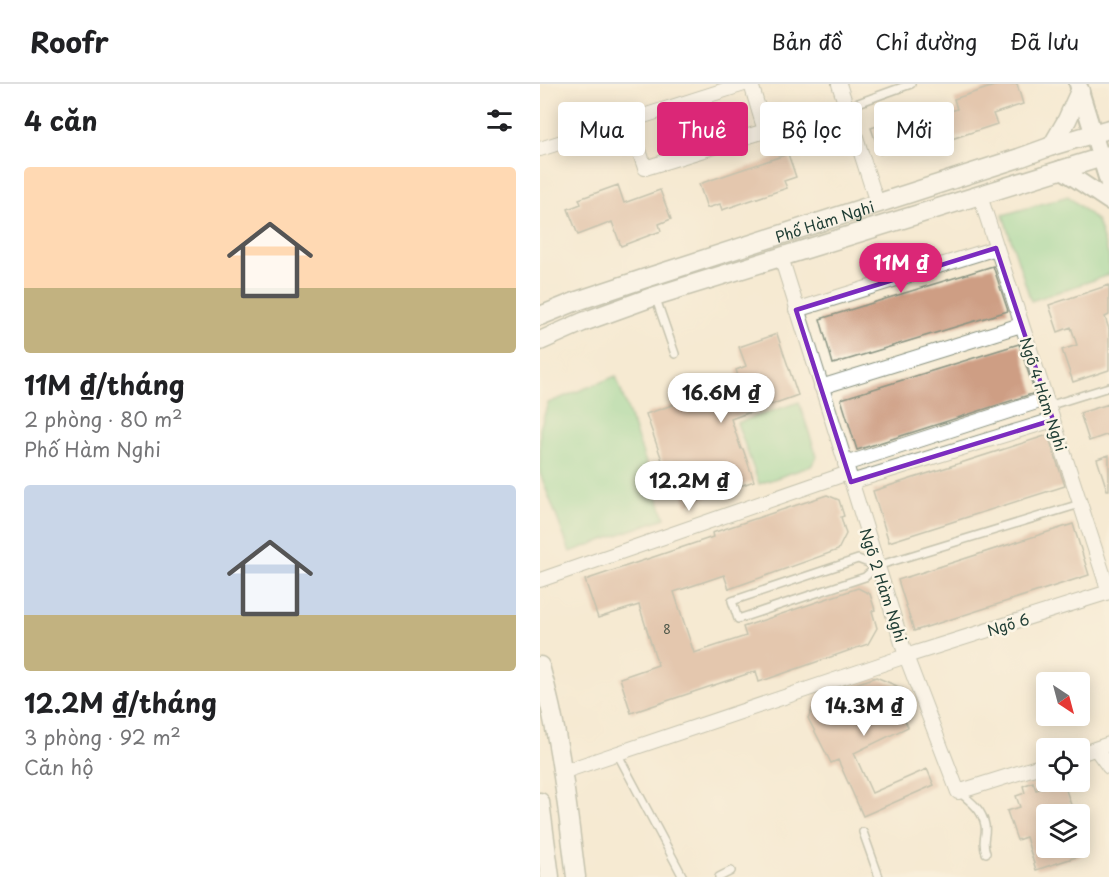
<!DOCTYPE html>
<html lang="vi">
<head>
<meta charset="utf-8">
<style>
	:root { --surface:#fff; --page:#f2f2f2; --text:#202124; --muted:#757577; --line:#e0e0e0; --accent:#db2777 }
	body { margin:0; font-family:"Playpen Sans",sans-serif; background:var(--page); color:var(--text); height:100vh; display:flex; flex-direction:column; font-size:22px; white-space:nowrap }
	* { box-sizing:border-box; margin:0 }
	p { font-size:20px; color:var(--muted) }
	.icon { flex:none; width:33px; height:33px; fill:none; stroke:currentColor; stroke-width:2; stroke-linecap:round; stroke-linejoin:round }
	.map { position:relative; flex:1; overflow:hidden }
	.side { display:flex; flex-direction:column; background:var(--surface); width:540px }
	.side>* { flex:none }
	.banner { position:absolute; left:18px; top:18px; width:460px; height:54px; display:flex; gap:12px }
	.needle { width:39px; rotate:144deg }
	.tools { position:absolute; left:496px; top:588px; display:grid; gap:12px }
	.tools a { display:grid; place-items:center; width:54px; height:54px; border-radius:6px; background:var(--surface); box-shadow:0 3px 15px #0003; font-size:30px }
	.price { position:absolute; translate:-50% -51px; padding:0 14px; border-radius:21px; background:#fff; color:#222; font-size:20px; line-height:39px; filter:drop-shadow(0 2px 3px #0008) }
	.price::after { content:''; position:absolute; left:50%; top:36px; width:18px; height:14px; margin-left:-9px; background:inherit; clip-path:polygon(0 0,100% 0,50% 100%) }
	.price.active { background:var(--accent); color:#fff }
	ul { padding:0; list-style:none }
	li { display:grid; align-content:center; gap:12px; height:318px; padding:0 24px }
	li span { display:grid; place-items:center; height:186px; border-radius:6px; color:#555 }
	li>.icon { margin-inline-start:auto }
	span .icon { width:108px; height:108px; fill:#fffc; stroke-width:1 }
	li b { font-size:26px }
	h2 { display:flex; justify-content:space-between; align-items:center; height:72px; padding:0 24px; font-size:26px }
	.tag { padding:0 21px; border-radius:6px; background:var(--surface); box-shadow:0 3px 15px #0003; font-size:21px; line-height:54px }
	.tag.active { background:var(--accent); color:#fff }
	header { display:flex; align-items:center; gap:36px; box-sizing:border-box; height:84px; padding:0 30px; background:var(--surface); border-bottom:2px solid var(--line) }
	header strong { font-size:28px }
	nav { display:flex; gap:33px; margin-inline-start:auto; font-size:21px }
	main { display:flex; flex:1; min-height:0 }
	.map>svg:first-child { display:block }
</style>
</head>
<body>
<header>
<strong>Roofr</strong>
<nav><a>Bản đồ</a><a>Chỉ đường</a><a>Đã lưu</a></nav>
</header>
<main>
<section class="side">
<h2>4 căn<svg class="icon" aria-label="filters" viewBox="0 0 24 24"><path d="M4 7h16M4 17h16"/><circle cx="9" cy="7" r="2"/><circle cx="15" cy="17" r="2"/></svg></h2>
<ul>
<li><span style="background:linear-gradient(#ffd9b3 65%,#c2b280 0)"><svg class="icon" aria-label="home" viewBox="0 0 24 24"><path d="M3 11l9-7 9 7M6 9v11h12V9"/></svg></span><div><b>11M ₫/tháng</b><p>2 phòng · 80 m²</p><p>Phố Hàm Nghi</p></div></li>
<li><span style="background:linear-gradient(#c9d6e8 70%,#c2b280 0)"><svg class="icon" aria-label="home" viewBox="0 0 24 24"><path d="M3 11l9-7 9 7M6 9v11h12V9"/></svg></span><div><b>12.2M ₫/tháng</b><p>3 phòng · 92 m²</p><p>Căn hộ</p></div></li>
</ul>
</section>
<div class="map">
<svg width="569" height="793" viewBox="0 0 569 793">
	<rect width="100%" height="100%" fill="#fcf5e5"/>
	<filter id="ink" filterUnits="userSpaceOnUse"><feTurbulence type="fractalNoise" baseFrequency=".0167" numOctaves="2"/><feDisplacementMap in="SourceGraphic" scale="12" xChannelSelector="R" yChannelSelector="G"/><feConvolveMatrix kernelMatrix="1 2 1 2 8 2 1 2 1" color-interpolation-filters="sRGB"/></filter>
	<filter id="wash" filterUnits="userSpaceOnUse"><feTurbulence type="fractalNoise" baseFrequency=".008" numOctaves="4" result="noise"/><feDisplacementMap in="SourceGraphic" scale="24" xChannelSelector="R" yChannelSelector="G"/><feGaussianBlur stdDeviation="1.35" result="paint"/><feColorMatrix in="noise" values="0 0 0 0 0 0 0 0 0 0 0 0 0 0 0 0 0 1.4 0 .05"/><feComposite in="paint" operator="in"/></filter>
	<g filter="url(#wash)">
		<rect width="100%" height="100%" fill="#f6ead2"/>
		<!-- green -->
		<path fill="#8ad592" stroke="#548963" stroke-width="1.5" d="M528 112 557 137 569 173V191L491 217 463 131Z
			M76 292 125 434 30 468 0 389V345L8 319Z
			M259 318 277 373 271 382 219 400 197 339Z"/>
		<g id="blocks">
			<!-- building -->
			<path fill="#ce9e84" d="M460 0H477L483 20 453 30 457 40 372 68 369 61 340 70 331 44 396 23 399 31 417 25 414 15Z
				M248 70 256 93 244 97 247 104 182 126 180 120 167 124 159 100Z
				M78 101 84 119 120 106 131 135 119 140 121 147 81 162 72 138 38 151 28 125 41 120 39 115Z
				M453 182 468 227 293 280 280 235Z
				M569 201V231L565 233 569 245V286L533 298 522 266 537 261 531 243 518 248 509 221Z
				M237 250 258 311 191 335 201 365H203L214 397 146 421 131 376 123 379 106 330 200 298 196 286 206 282 199 263Z
				M479 260 495 309 317 366 301 315Z
				M569 320V350L549 357 540 329Z
				M508 351 525 402 349 458 333 407Z
				M569 371V406H567L557 375Z
				M287 411 299 416 304 432 301 433 306 450 298 466 189 505 184 491 134 508 154 569 206 552 203 543 318 504 330 510 335 526 332 527 337 544 328 560 219 598 216 587 91 629 80 594 118 581 99 521 58 534 45 496 173 453 172 449Z
				M533 440 549 491 374 547 358 496Z
				M336 593 362 604 365 611 355 616 368 643 314 669 332 709 387 685 394 701 323 732 298 676 291 679 268 634 279 612Z
				M493 698 496 706 510 702 511 704 524 700 534 730H507V764H539L542 771 496 786 486 753 477 756 467 727 480 723 476 712 485 709 483 702Z"/>
		</g>
	</g>
	<g filter="url(#ink)">
		<use href="#blocks" fill-opacity="0" stroke="#8a9483" stroke-width="1.5"/>
		<g fill="none" stroke-linecap="round" stroke-linejoin="round">
			<!-- service casing -->
			<g stroke="#8a9483" stroke-width="10">
				<path id="service" d="M307 23 371 0
					M115 212 135 270
					M508 322 569 303
					M336 482 318 475 192 517 198 535 325 493 337 482 540 420
					M77 669 143 793
					M419 708C430 717 442 725 445 741 447 753 441 755 446 769
					M323 748 339 793
					M179 793 191 787"/>
			</g>
			<!-- minor casing -->
			<g stroke="#8a9483" stroke-width="16">
				<path id="minor" d="M211 0 225 47
					M299 0 337 119
					M89 37 105 84 225 47 307 23
					M0 65 204 0
					M440 112 569 508
					M256 226 456 164
					M281 303 481 241
					M305 380 506 315
					M311 398 513 336
					M0 496 308 389
					M556 665 569 683
					M540 670 569 660
					M507 680 418 708 366 572 569 508
					M22 688 366 572 241 173"/>
			</g>
			<!-- tertiary casing -->
			<g stroke="#8a9483" stroke-width="20">
				<path id="tertiary" d="M538 0 569 100
					M521 85 569 117"/>
			</g>
			<!-- secondary casing -->
			<g stroke="#8a9483" stroke-width="21">
				<g id="secondary">
					<path d="M512 62 527 36 540 7"/>
					<path id="s1" d="M0 232 37 217 103 195 479 74 512 62 569 45"/>
					<path d="M0 257 43 238 115 212 569 71"/>
					<path d="M0 582C20 650 27 722 36 793"/>
					<path d="M0 718 10 793"/>
				</g>
			</g>
			<!-- service -->
			<use href="#service" stroke="#fff" stroke-width="7"/>
			<!-- minor -->
			<use href="#minor" stroke="#fff" stroke-width="14"/>
			<!-- tertiary -->
			<use href="#tertiary" stroke="#fff" stroke-width="16"/>
			<!-- secondary -->
			<use href="#secondary" stroke="#fff" stroke-width="18"/>
		</g>
	</g>
	<!-- marked area -->
	<path d="M0 0H569V793H0ZM456 164 513 336 311 398 256 226Z" fill="#f6ead2" fill-opacity=".55" fill-rule="evenodd"/>
	<path fill="none" stroke="#7b2cbf" stroke-width="4.5" stroke-linejoin="round" d="M456 164 513 336 311 398 256 226Z"/>
	<g text-anchor="middle" dominant-baseline="central" stroke-width="5" stroke-linejoin="round" paint-order="stroke">
		<!-- number labels -->
		<g font-size="12" fill="#4b5548">
			<text x="127" y="545">8</text>
		</g>
		<!-- street labels -->
		<g font-size="15" fill="#1f3d34" stroke="#fcf5e5">
			<text stroke="none"><textPath href="#s1" startOffset="300">Phố Hàm Nghi</textPath></text>
			<text transform="translate(504 310) rotate(72)">Ngõ 4 Hàm Nghi</text>
			<text transform="translate(344 501) rotate(72)">Ngõ 2 Hàm Nghi</text>
			<text transform="translate(468 540) rotate(-17)">Ngõ 6</text>
		</g>
	</g>
</svg>
<div class="tools">
<a><svg class="needle" viewBox="-14 -14 28 28"><path d="M0-13l5 13h-10z" fill="#e53935"/><path d="M0 13l5-13h-10z" fill="#757577"/></svg></a>
<a><svg class="icon" aria-label="locate" viewBox="0 0 24 24"><circle cx="12" cy="12" r="6"/><path d="M12 2v4M12 18v4M2 12h4M18 12h4"/></svg></a>
<a><svg class="icon" aria-label="layers" viewBox="0 0 24 24"><path d="M12 4l9 5-9 5-9-5zM3 14l9 5 9-5"/></svg></a>
</div>
<b class="price active" style="left:361px;top:210px">11M ₫</b>
<b class="price" style="left:181px;top:340px">16.6M ₫</b>
<b class="price" style="left:149px;top:428px">12.2M ₫</b>
<b class="price" style="left:324px;top:653px">14.3M ₫</b>
<div class="banner">
<a class="tag">Mua</a>
<a class="tag active">Thuê</a>
<a class="tag">Bộ lọc</a>
<a class="tag">Mới</a>
</div>
</div>
</main>
</body>
</html>
